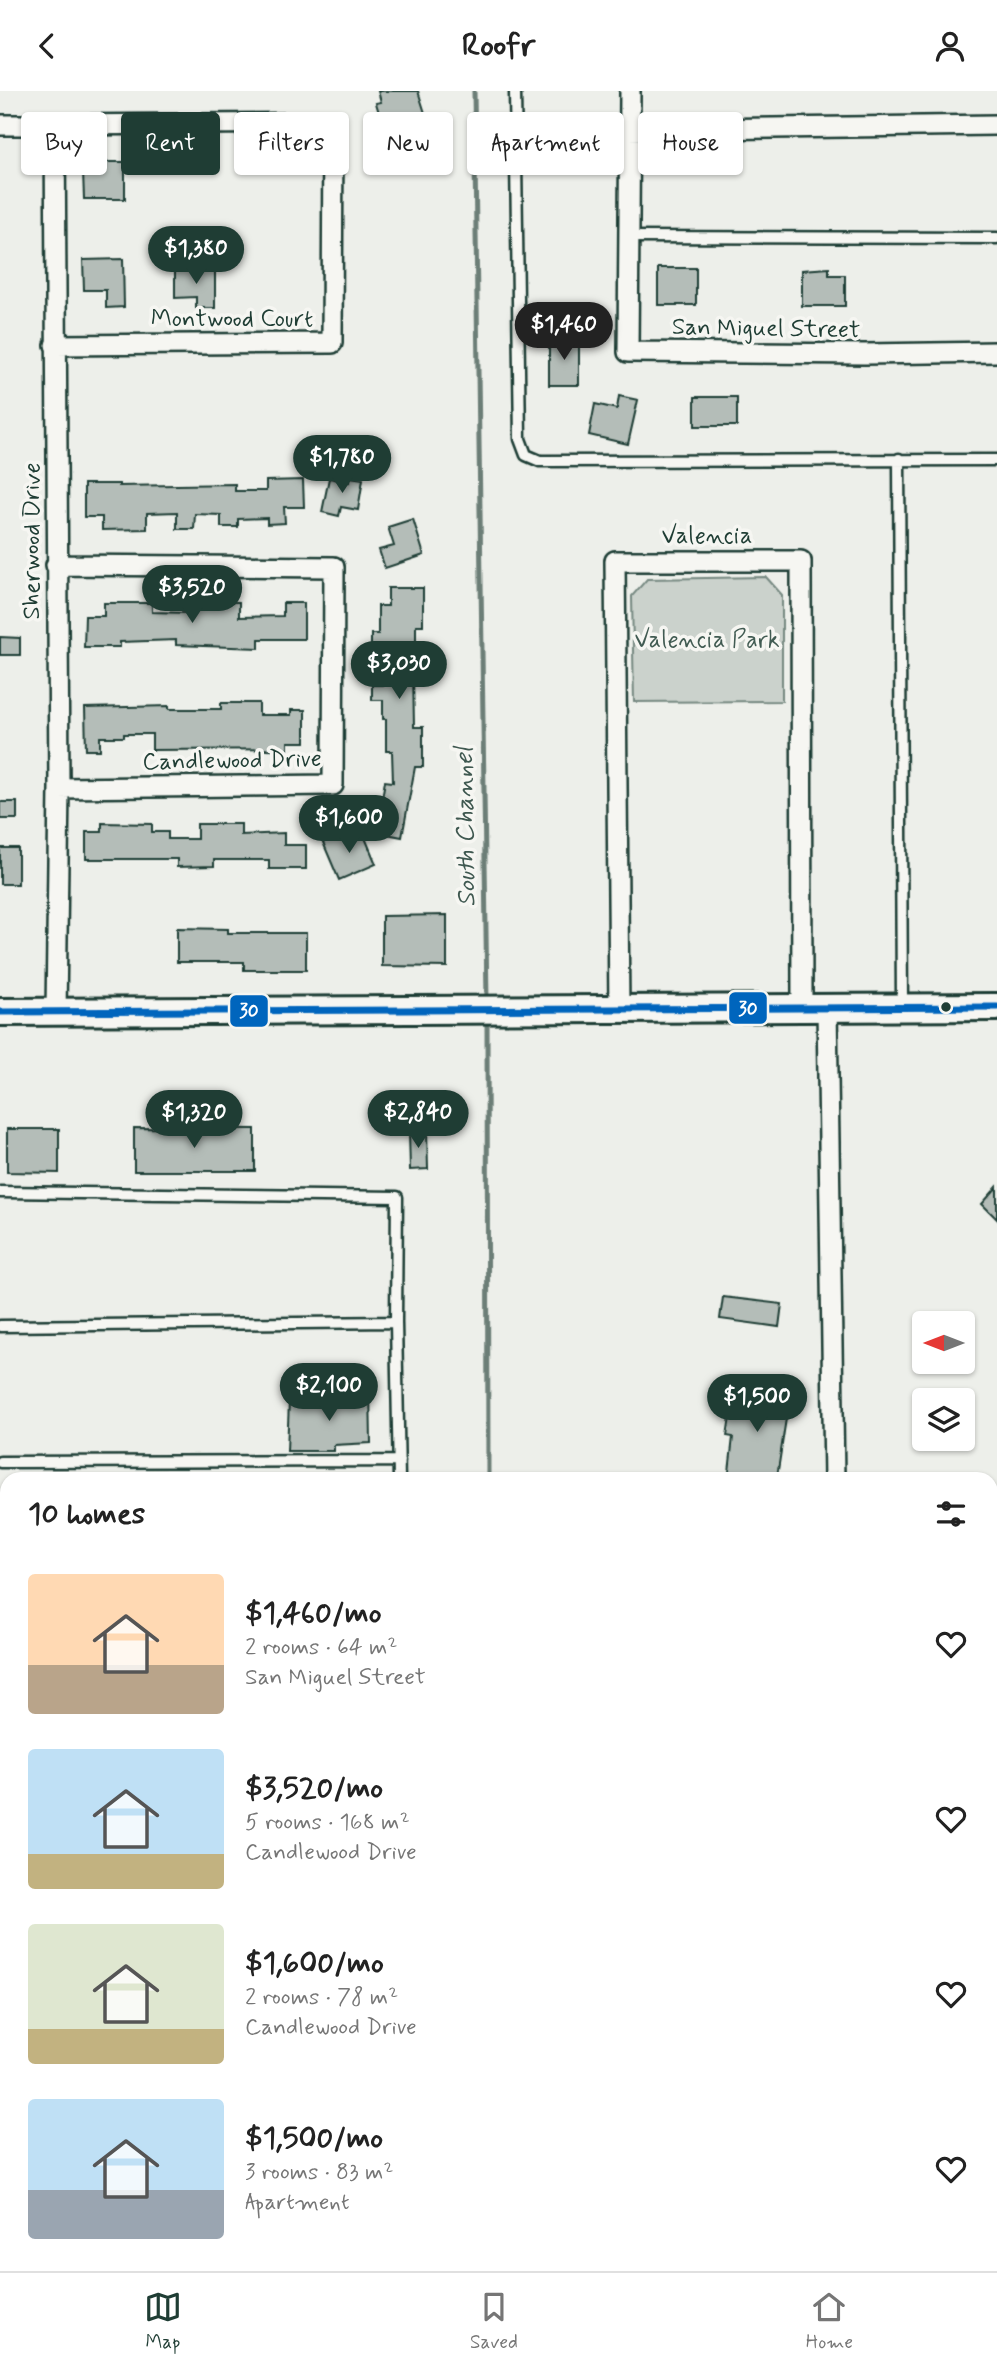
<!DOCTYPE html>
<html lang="en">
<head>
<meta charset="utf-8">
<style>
	:root { --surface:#fff; --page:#f2f2f2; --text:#222; --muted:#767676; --line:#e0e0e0; --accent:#1f3d34 }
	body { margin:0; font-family:Mynerve,sans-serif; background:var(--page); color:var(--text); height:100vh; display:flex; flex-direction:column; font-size:26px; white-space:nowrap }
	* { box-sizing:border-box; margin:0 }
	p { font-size:23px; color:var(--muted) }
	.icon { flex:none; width:38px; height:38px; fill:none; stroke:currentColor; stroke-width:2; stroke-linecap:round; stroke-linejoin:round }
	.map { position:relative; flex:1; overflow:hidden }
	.drawer { position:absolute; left:0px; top:1381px; width:998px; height:800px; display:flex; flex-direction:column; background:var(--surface); border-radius:21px 21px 0 0; box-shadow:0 2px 5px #0004 }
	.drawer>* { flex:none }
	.banner { position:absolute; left:21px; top:21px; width:956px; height:63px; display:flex; gap:14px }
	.needle { width:46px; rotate:270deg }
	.tools { position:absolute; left:912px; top:1220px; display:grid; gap:14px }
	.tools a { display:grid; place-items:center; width:63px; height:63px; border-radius:7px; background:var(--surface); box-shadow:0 2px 5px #0004; font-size:35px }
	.price { position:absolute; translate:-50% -60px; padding:0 16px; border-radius:24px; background:var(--accent); color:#fff; font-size:23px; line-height:46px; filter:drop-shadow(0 2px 4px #0008) }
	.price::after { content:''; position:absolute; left:50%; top:42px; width:21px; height:16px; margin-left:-10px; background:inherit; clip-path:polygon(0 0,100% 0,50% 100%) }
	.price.active { background:#222; color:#fff }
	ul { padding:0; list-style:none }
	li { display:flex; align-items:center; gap:21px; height:175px; padding:0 28px }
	li span { display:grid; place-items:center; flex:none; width:196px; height:140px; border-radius:7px; color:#555 }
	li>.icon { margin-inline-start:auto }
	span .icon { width:84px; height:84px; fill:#fffc; stroke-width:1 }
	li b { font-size:30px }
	h2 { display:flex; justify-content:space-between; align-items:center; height:84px; padding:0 28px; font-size:30px }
	.chip { padding:0 24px; border-radius:7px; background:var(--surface); box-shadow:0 2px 5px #0004; font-size:24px; line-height:63px }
	.chip.active { background:var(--accent); color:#fff }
	header { display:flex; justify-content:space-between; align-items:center; height:91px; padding:0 28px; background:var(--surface); font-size:32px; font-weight:700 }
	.tabs { display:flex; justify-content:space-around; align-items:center; height:98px; border-top:2px solid var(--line); background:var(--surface); font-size:19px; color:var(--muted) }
	.tabs a { display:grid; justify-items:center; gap:4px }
	.tabs .active { color:var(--accent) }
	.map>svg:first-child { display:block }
</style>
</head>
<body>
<header><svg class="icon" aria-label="back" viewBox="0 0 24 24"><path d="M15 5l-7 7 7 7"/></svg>Roofr<svg class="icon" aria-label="person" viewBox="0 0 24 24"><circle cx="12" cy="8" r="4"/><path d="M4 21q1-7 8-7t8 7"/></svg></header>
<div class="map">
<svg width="997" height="2180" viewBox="0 0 997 2180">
	<rect width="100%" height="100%" fill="#edefea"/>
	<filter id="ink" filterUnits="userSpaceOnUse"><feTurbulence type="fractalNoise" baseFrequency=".0143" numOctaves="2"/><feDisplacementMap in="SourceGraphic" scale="14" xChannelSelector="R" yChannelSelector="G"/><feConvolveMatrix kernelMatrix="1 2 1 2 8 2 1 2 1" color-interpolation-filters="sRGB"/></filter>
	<g filter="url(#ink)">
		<!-- green -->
		<path fill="#cbd2cc" stroke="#758880" stroke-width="2" d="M766 486 782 504V610L634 611 632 505 647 488Z"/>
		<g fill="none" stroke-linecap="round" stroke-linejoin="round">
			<!-- stream -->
			<path stroke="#6c7e77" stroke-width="5" d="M474 0 487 910
				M487 927 488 1388
				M488 2174V2180"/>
		</g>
		<!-- building -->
		<path fill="#b4bdb8" stroke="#1f3d34" stroke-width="2" d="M378 0H418L425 22 383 35 376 12 381 11Z
			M105 71H125V108H84L83 80 98 79V76H105Z
			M123 168 124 216 106 217V199H84L83 169Z
			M175 177H215V217H196V206L175 207Z
			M658 177H696V214H658Z
			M829 177V184H845V215H802V179Z
			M549 248H579V294H549Z
			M619 305 638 309 628 353 589 344 595 313 617 318Z
			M695 306H737V335H695Z
			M350 386 363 388 358 419 341 416 339 425 322 421 329 387 349 391Z
			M303 389 304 416H284L285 432 267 433V427L238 428V436H221V424L195 423 194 438H177V421L147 422V438L102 439V426H84V393H119V395L235 393V400H266V390Z
			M413 428 424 464 385 477 379 459 394 455 388 436Z
			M388 497H423V534H416V581H413L414 636H423V676H415L402 746 376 741 385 690 393 691 392 660H386V628H383V609H372V594H385L384 562H371V543H378V515H388Z
			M189 510 239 511V526L283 525V512H304V548H259V557L176 554V549L120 551V556H84L85 525H104V512H152V521L189 522Z
			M0 546 20 547V564H0Z
			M221 612H259V624H291V619H305V651H288V658L152 659V643H124V646H100V659H86L85 617 169 615V618H221Z
			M0 711H17V728H0Z
			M102 732 152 733V741H168V748H197V733H241V744L284 742V754H306V778H269V769H214V775L177 776V768H86V741H102Z
			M341 741 346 752 364 744 376 773 339 789 322 749Z
			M0 757H18V793H0Z
			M447 824V876L382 875V825Z
			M177 837 228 838V842H306V879H244V871H177Z
			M134 1037 255 1038V1080H134Z
			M7 1038H59V1082L7 1081Z
			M409 1040H427L428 1078 410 1079Z
			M997 1096V1128L982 1113Z
			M723 1206 782 1213 779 1236 720 1228Z
			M370 1298 371 1352 334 1354V1360H287L289 1310 355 1308V1299Z
			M734 1301 789 1308 777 1386 729 1381 733 1346 727 1345Z"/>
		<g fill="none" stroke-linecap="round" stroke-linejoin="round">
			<!-- service casing -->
			<g stroke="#1f3d34" stroke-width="15">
				<path id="service" d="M515 0 520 348 526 364 540 370 997 369
					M629 146 997 147
					M899 368 902 914
					M0 1101 397 1106 396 1231
					M0 1235 396 1231 399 1388
					M0 1371 399 1370
					M0 1474 7 1476
					M0 1678 7 1681
					M0 1833H7
					M0 1977H7
					M0 2094H7
					M151 2180V2174"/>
			</g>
			<!-- minor casing -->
			<g stroke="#1f3d34" stroke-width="24">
				<path id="minor" d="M630 0 628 261 865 263 997 261
					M0 34H55L59 697 56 921
					M55 34 333 32 332 252 55 254
					M629 39 997 34
					M56 474 334 476 333 694 59 697
					M827 917 834 1388
					M619 919 615 470H801L802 916
					M990 1796 997 1795"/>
			</g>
			<!-- secondary casing -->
			<g stroke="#1f3d34" stroke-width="32">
				<path id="secondary" d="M0 921 997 916"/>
			</g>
			<!-- service -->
			<use href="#service" stroke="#f6f6f2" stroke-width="10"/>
			<!-- minor -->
			<use href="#minor" stroke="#f6f6f2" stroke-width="19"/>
			<!-- secondary -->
			<use href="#secondary" stroke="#f6f6f2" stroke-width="26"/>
			<!-- bus-1 casing -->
			<g stroke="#f6f6f2" stroke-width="12">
				<path id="bus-1" d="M0 921 997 916"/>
			</g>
			<!-- bus-1 -->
			<use href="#bus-1" stroke="#0065bd" stroke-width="7"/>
		</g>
	</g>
	<!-- markers -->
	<circle fill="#1f3d34" stroke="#f6f6f2" stroke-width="2.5" cx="946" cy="916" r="6"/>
	<g text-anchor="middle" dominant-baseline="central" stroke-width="7" stroke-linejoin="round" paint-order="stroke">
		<!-- street labels -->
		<g font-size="24" fill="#1f3d34" stroke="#f6f6f2">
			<text x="232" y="228">Montwood Court</text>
			<text transform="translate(766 238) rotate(1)">San Miguel Street</text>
			<text x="707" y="445">Valencia</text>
			<text transform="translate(32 450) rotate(-90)">Sherwood Drive</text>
			<text transform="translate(232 670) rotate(-1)">Candlewood Drive</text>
		</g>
		<!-- park labels -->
		<g font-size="24" fill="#415b52" stroke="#f6f6f2">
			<text x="707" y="549">Valencia Park</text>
		</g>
		<!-- water labels -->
		<g font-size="26" font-style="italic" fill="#3f5850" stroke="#f6f6f2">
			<text transform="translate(466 736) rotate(-91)">South Channel</text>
		</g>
	</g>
	<g stroke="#f6f6f2" stroke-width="2.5">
		<rect x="728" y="900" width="40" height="34" rx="7" fill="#0065bd"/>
		<rect x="229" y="903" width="40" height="34" rx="7" fill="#0065bd"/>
	</g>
	<g font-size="19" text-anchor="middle" font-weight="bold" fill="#fff">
		<text x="748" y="924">30</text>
		<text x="249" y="926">30</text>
	</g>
</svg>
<div class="tools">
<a><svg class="needle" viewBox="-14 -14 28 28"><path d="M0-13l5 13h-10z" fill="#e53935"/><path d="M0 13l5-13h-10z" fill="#767676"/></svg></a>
<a><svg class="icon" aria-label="layers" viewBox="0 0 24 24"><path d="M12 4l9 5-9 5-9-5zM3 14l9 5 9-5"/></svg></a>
</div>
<b class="price" style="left:196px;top:195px">$1,380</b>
<b class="price active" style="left:564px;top:271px">$1,460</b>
<b class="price" style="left:342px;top:404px">$1,780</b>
<b class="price" style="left:192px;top:534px">$3,520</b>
<b class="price" style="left:399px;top:610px">$3,030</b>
<b class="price" style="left:349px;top:764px">$1,600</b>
<b class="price" style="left:194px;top:1059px">$1,320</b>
<b class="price" style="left:418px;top:1059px">$2,840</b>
<b class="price" style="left:329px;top:1332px">$2,100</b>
<b class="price" style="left:757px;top:1343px">$1,500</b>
<div class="banner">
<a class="chip">Buy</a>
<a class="chip active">Rent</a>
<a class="chip">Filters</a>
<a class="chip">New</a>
<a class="chip">Apartment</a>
<a class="chip">House</a>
</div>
<section class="drawer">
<h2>10 homes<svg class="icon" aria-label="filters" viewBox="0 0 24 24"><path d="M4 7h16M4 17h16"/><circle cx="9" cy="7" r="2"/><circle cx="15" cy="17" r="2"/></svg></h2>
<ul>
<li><span style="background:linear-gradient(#ffd9b3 65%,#b9a48a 0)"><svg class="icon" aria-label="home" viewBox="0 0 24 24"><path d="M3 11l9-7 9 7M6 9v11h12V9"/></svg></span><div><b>$1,460/mo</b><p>2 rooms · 64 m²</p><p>San Miguel Street</p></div><svg class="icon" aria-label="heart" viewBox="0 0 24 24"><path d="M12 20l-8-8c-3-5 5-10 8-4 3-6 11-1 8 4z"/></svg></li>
<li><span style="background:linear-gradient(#bfe0f5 75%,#c2b280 0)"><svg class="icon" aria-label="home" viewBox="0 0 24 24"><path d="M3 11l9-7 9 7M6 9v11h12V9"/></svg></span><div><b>$3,520/mo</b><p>5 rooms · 168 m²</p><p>Candlewood Drive</p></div><svg class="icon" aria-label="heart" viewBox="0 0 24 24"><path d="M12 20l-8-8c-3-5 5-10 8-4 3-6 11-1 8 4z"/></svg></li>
<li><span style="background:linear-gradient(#dfe7d0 75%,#c2b280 0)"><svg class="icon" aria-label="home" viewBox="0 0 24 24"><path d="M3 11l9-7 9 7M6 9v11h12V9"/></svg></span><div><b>$1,600/mo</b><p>2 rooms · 78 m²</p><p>Candlewood Drive</p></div><svg class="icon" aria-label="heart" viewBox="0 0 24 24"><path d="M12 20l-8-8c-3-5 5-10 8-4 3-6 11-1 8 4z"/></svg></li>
<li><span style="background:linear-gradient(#bfe0f5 65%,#9aa5b1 0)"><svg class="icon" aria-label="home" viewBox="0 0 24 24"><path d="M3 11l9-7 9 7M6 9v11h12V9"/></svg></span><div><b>$1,500/mo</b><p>3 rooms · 83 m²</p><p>Apartment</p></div><svg class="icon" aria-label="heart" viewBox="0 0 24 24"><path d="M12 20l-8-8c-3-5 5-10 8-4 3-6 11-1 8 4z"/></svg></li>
</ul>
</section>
</div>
<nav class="tabs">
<a class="active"><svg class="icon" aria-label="map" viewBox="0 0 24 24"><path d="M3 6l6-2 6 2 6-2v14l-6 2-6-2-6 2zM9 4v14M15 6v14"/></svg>Map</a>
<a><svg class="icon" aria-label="saved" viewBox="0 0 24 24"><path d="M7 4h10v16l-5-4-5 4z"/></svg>Saved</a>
<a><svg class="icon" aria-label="home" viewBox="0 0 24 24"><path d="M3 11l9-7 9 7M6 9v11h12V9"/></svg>Home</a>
</nav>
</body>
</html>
